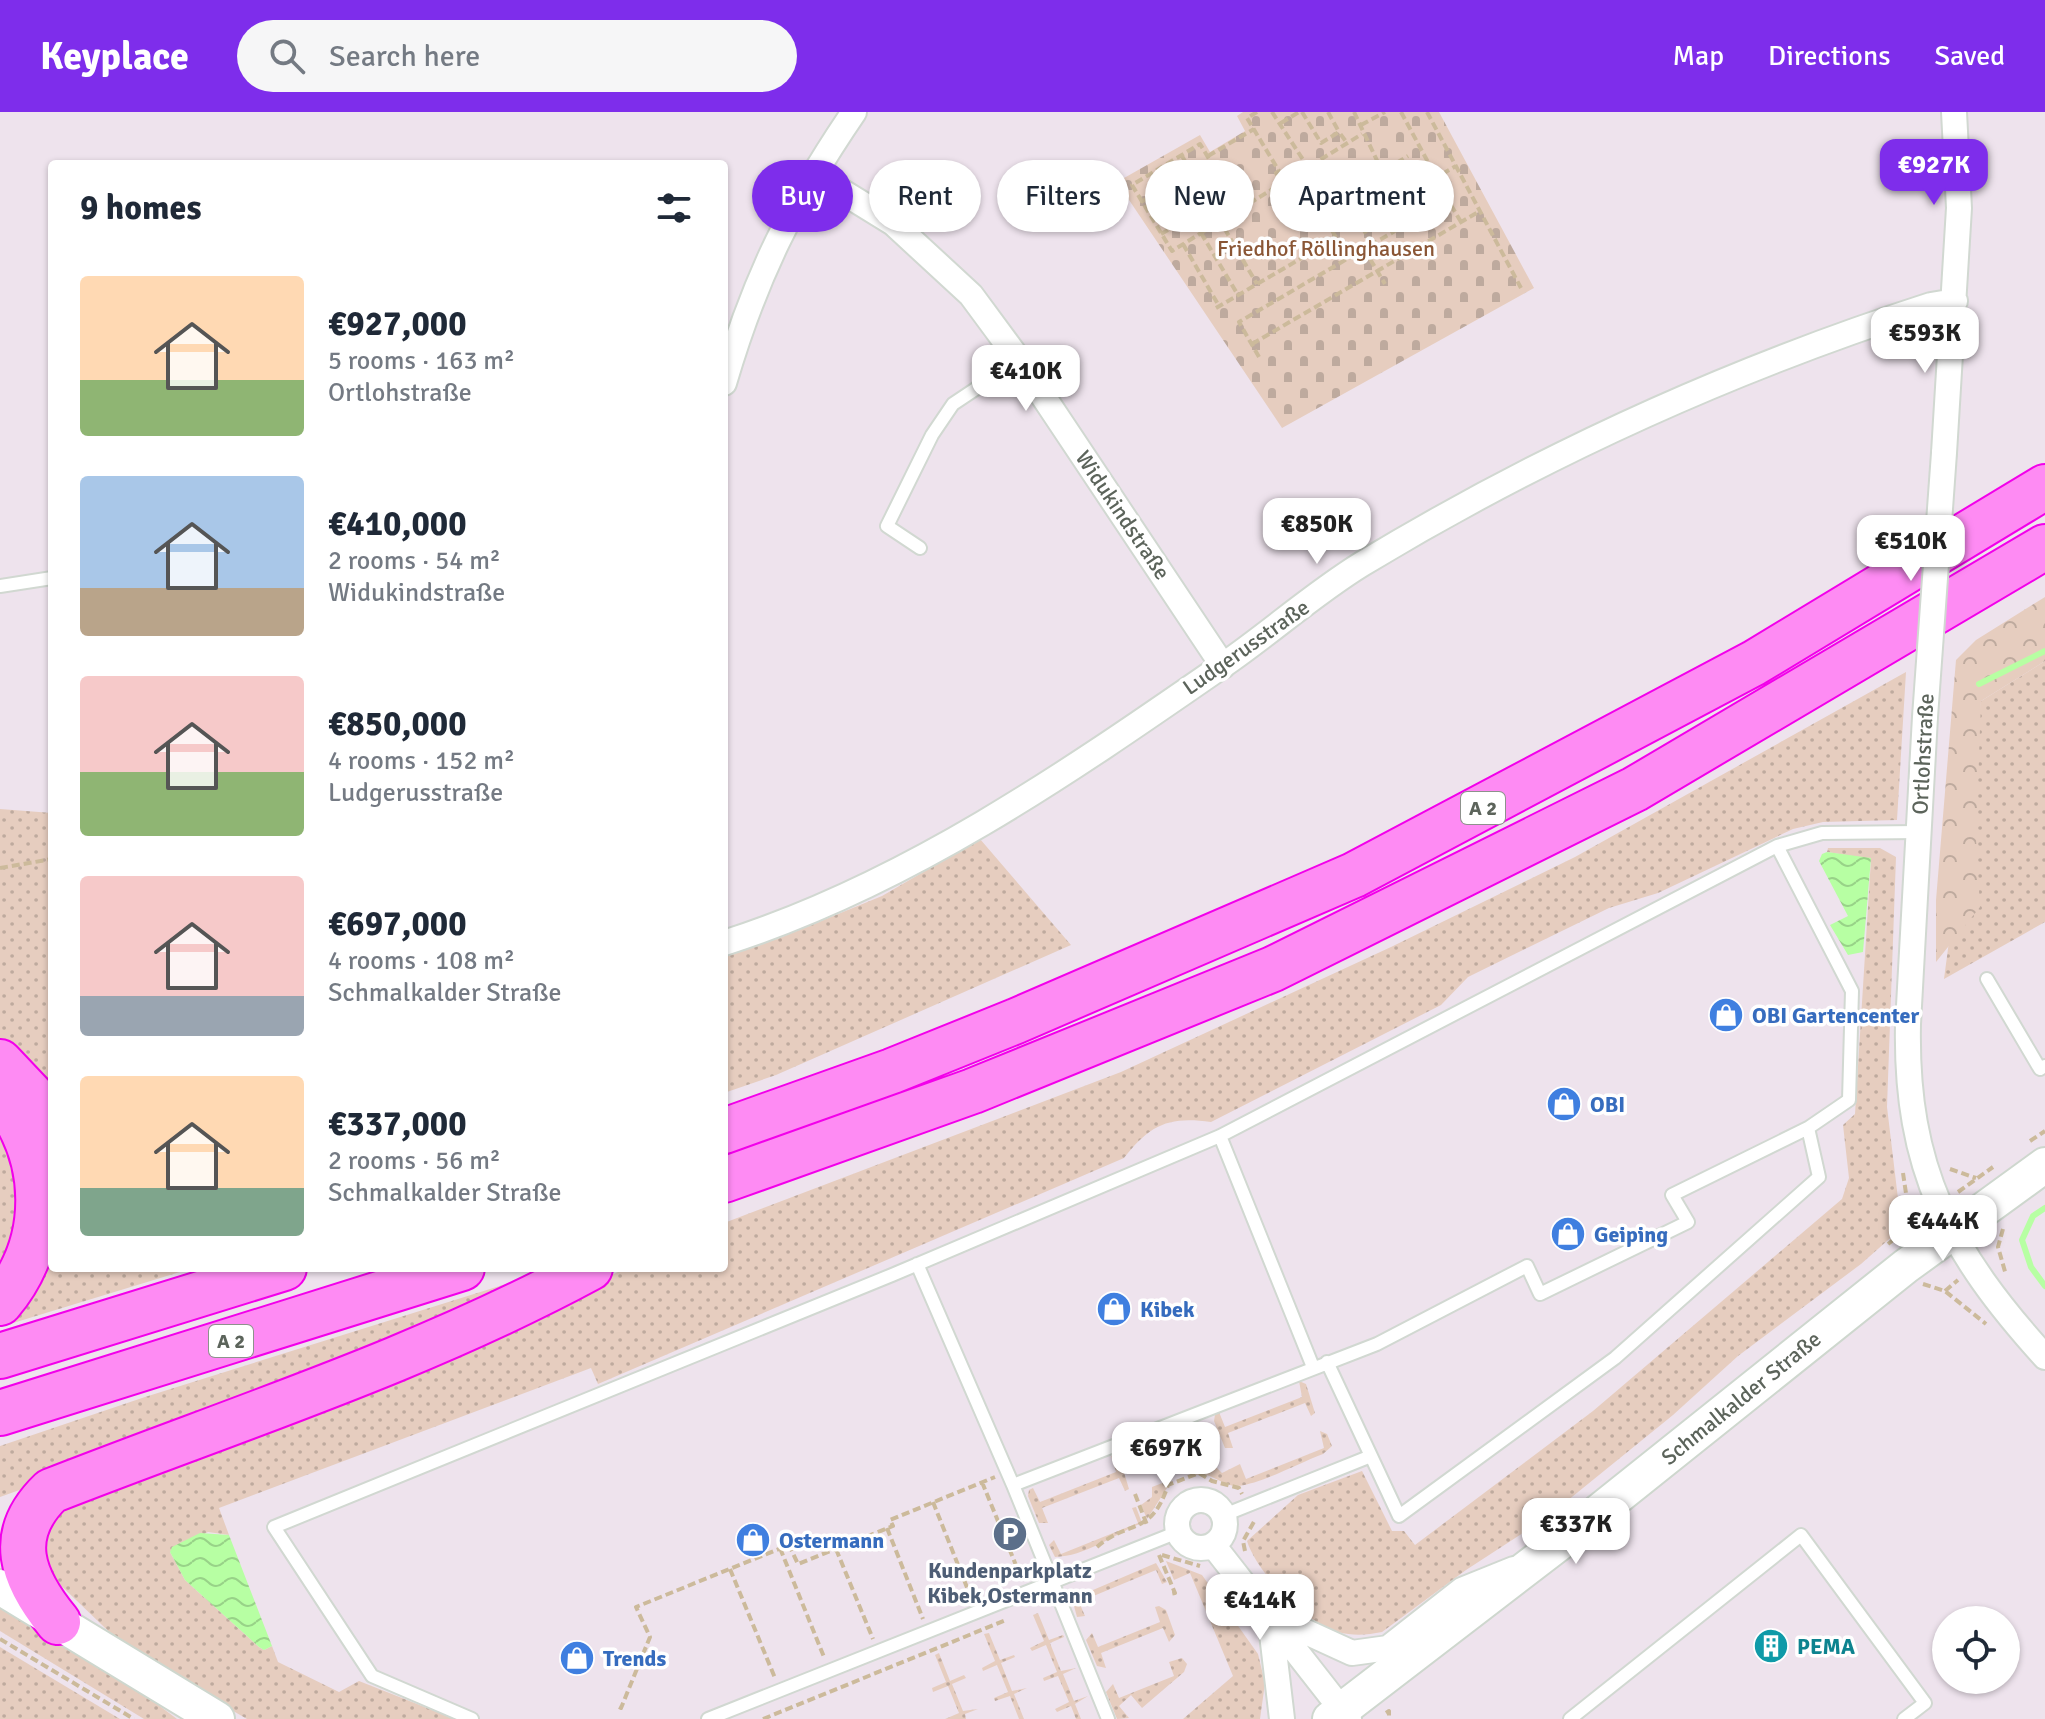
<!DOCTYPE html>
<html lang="en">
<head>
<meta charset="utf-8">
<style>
	:root { --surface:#fff; --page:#f6f6f7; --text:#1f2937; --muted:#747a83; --accent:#7e2deb }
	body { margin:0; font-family:Signika,sans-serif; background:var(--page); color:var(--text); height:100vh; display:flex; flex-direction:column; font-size:30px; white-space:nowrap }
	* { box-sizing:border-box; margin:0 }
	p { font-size:26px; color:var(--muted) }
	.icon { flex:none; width:44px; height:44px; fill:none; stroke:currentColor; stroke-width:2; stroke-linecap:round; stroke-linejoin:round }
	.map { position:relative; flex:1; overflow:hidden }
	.details { position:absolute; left:48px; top:48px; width:680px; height:1112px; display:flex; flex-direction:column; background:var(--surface); border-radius:8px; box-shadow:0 2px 6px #0004 }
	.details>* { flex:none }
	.hud { position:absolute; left:752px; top:48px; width:760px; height:72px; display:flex; gap:16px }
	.buttons { position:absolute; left:1932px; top:1494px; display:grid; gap:16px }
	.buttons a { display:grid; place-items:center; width:88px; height:88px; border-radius:50%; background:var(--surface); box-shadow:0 2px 6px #0004; font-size:40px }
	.price { position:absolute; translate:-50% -68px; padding:0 18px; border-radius:16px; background:#fff; color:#222; font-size:26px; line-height:52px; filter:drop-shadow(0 2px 4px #0008) }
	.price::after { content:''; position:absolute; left:50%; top:48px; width:24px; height:18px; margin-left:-12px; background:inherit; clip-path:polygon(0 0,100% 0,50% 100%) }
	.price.selected { background:var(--accent); color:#fff }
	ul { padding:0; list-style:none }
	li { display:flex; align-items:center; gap:24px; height:200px; padding:0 32px }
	li span { display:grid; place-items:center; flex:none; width:224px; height:160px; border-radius:8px; color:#555 }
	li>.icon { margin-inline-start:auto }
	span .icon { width:96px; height:96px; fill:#fffc; stroke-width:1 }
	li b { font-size:34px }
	h2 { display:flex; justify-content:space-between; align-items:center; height:96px; padding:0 32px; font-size:34px }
	.tag { padding:0 28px; border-radius:36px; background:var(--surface); box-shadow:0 2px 6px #0004; font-size:28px; line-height:72px }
	.tag.selected { background:var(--accent); color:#fff }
	header { display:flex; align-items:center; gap:48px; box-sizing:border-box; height:112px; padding:0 40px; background:var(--accent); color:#fff }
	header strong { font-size:38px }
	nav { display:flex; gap:44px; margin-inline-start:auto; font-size:28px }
	.search { width:560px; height:72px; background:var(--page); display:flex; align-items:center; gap:20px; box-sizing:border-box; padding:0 28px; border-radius:44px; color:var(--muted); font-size:30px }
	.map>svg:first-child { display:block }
</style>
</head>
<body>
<header>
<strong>Keyplace</strong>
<div class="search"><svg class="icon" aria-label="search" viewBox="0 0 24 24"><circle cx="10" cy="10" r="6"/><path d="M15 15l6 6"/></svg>Search here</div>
<nav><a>Map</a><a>Directions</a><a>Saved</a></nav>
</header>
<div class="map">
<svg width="2045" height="1607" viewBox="0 0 2045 1607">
	<defs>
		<pattern id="grass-dots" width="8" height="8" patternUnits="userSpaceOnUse" patternTransform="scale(2)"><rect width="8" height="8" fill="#e6cdbf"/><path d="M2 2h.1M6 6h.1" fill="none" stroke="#beaa9e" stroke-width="1.8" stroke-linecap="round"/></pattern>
		<pattern id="forest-crowns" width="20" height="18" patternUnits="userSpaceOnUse" patternTransform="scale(2)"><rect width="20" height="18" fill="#e6cdbf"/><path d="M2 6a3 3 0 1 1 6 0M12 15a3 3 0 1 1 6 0" fill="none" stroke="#beaa9e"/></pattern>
		<pattern id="cemetery-stones" width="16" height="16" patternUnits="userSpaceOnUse" patternTransform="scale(2)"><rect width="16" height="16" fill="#e6cdbf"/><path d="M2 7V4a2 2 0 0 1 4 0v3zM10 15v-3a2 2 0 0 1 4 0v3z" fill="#beaa9e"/></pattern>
		<pattern id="water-waves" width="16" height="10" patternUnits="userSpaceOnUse" patternTransform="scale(2)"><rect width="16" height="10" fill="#b7ffa3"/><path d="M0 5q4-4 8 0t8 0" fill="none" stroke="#98d288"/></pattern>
	</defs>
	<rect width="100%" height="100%" fill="#eee3ed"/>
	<!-- grass -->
	<path fill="url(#grass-dots)" d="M2045 549V810L1944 867 1981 589Z
		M1906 560 1897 708 1823 710 1793 717 1658 781 1609 796 1468 865 1441 893 1211 1010C1168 1004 1150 1013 1124 1046L598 1272 591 1256 219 1396 229 1423 208 1420 170 1440 185 1468 259 1535 264 1538 272 1534 278 1550 339 1580 359 1569 455 1607H247L128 1538 49 1462 36 1440 49 1402 522 1207 626 1156H724V1111L1121 960 1391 835 1575 745Z
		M0 697 52 701V980L0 929Z
		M980 727 1071 833 776 963 724 981V842L777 827 882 784Z
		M1828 736H1880L1896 745 1887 995 1899 1095 1896 1121 1861 1152 1738 1244 1673 1303 1546 1406 1466 1458 1382 1520C1367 1523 1353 1524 1338 1520 1306 1511 1257 1461 1247 1429L1298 1383 1362 1359 1392 1419H1404L1415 1433 1593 1299 1842 1087 1849 1066 1843 1013 1855 1002 1871 747 1827 740Z
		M0 1004 27 1078 0 1169Z
		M37 1025 52 1026V1156H193L0 1215Z
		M557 1156 296 1279 0 1385V1334L145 1285Z
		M1299 1269 1306 1272 1315 1301 1311 1304 1305 1291 1228 1321 1233 1336H1225L1214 1309 1215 1303 1219 1300 1225 1315 1302 1285Z
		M1191 1312 1198 1317 1184 1323 1198 1358 1213 1352 1222 1361 1240 1352 1246 1367 1324 1336 1320 1319 1327 1322 1332 1334 1323 1342C1299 1351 1263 1371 1238 1374 1222 1375 1211 1359 1196 1363L1177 1321Z
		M1149 1329 1158 1334 1171 1370 1147 1407 1141 1393 1152 1385V1375L1165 1370 1153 1336 1138 1341 1140 1332Z
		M1111 1344 1120 1347 1129 1377 1125 1379 1119 1366 1042 1396 1048 1411H1039L1028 1384 1029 1378 1033 1376 1040 1390 1116 1360Z
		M1136 1395 1142 1411C1113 1423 1086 1444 1055 1445L1049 1433 1054 1428 1061 1442 1138 1411 1132 1396Z
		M1166 1449 1202 1463 1258 1542 1265 1571 1260 1607H1183L1233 1564 1190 1461 1174 1468Z
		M1156 1451 1167 1470 1162 1472 1156 1458 1079 1490 1085 1504 1077 1505 1072 1487Z
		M0 1491 117 1562 177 1607H144L0 1519Z
		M1159 1494 1166 1498 1175 1523 1169 1530 1163 1516 1101 1541 1106 1556 1097 1554 1086 1528 1092 1521 1098 1535 1160 1510 1155 1495Z
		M1038 1501 1049 1528 1063 1523 1064 1525 1050 1531 1061 1559 1076 1556 1063 1562 1074 1589 1088 1584 1075 1592 1081 1607H1076L1071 1594 1057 1600 1055 1597 1069 1590 1058 1564 1044 1569 1043 1566 1057 1560 1046 1533 1032 1539 1030 1536 1044 1529 1033 1503Z
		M989 1521 1000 1548 1014 1543 1015 1545 1001 1551 1012 1579 1027 1576 1014 1582 1024 1607H1019L1010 1584 995 1589 994 1586 1008 1580 997 1553 983 1559 982 1556 995 1549 984 1522Z
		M0 1535 120 1607H0Z
		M939 1541 950 1569 964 1563 966 1566 952 1572 963 1599 978 1597 965 1602 966 1607H945L959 1601 948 1574 933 1580 932 1576 946 1570 935 1543Z
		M1182 1546 1187 1552 1184 1560 1142 1596 1131 1583 1119 1594 1129 1606 1117 1607 1106 1580 1113 1572 1119 1586 1174 1564 1169 1550Z"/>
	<!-- forest -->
	<path fill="url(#forest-crowns)" d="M2045 485V549L1981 589 1976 726 1980 795 1936 850V788L1956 548 1976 528Z"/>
	<!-- cemetery -->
	<path fill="url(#cemetery-stones)" d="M1243 0H1439L1534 176 1282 316 1117 70 1200 23 1210 40 1245 19 1237 4Z"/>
	<!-- water -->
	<path fill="url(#water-waves)" d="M1827 740 1871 746 1863 840 1848 843 1830 813 1848 804 1819 749 1822 742Z
		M200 1421 229 1423 272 1534 264 1538 259 1535 185 1468 170 1440 172 1435Z"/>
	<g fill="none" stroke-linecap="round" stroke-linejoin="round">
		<!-- stream -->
		<path stroke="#b7ffa3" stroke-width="6" d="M1979 572 2045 539
			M2045 1096 2033 1104 2022 1128 2031 1155 2045 1174"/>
		<!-- lane casing -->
		<g stroke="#d1d8d1" stroke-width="16">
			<path id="lane" d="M920 436 887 414 932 323 953 292 1019 248
				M0 474 52 466
				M1777 734 1852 879 1849 988 1808 1016
				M1987 867 2040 957 2045 954
				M1220 1024 1313 1255
				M917 1152 1013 1373 1108 1607
				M1327 1250 1371 1344
				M1013 1373 1377 1232 1527 1154 1540 1182 1688 1110 1672 1083 1808 1016 1819 1065 1615 1246 1399 1404 1371 1344 1224 1403
				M472 1607 372 1564 274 1415 892 1163 1220 1024 1777 734 1822 721 1919 720
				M708 1607 1178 1420
				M1570 1607 1801 1423 1925 1591 1904 1607"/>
		</g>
		<!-- street casing -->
		<g stroke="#d1d8d1" stroke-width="28">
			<path id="street" d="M812 61 893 111 971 183 1019 248 1223 554
				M724 271C755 165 792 91 854 0
				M1944 341 1959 96 1954 0
				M1925 605 1908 912C1905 1057 1950 1140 2045 1245
				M724 831C906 773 1066 662 1222 554 1269 522 1313 482 1362 452 1544 342 1729 258 1931 193L1955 189
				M1177 1412a24 24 0 1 1 48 0a24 24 0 1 1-48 0Z
				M1213 1433 1349 1607
				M1269 1503 1352 1541 1388 1536 1462 1478 1514 1457
				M1270 1505 1282 1607"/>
		</g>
		<!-- secondary casing -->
		<g stroke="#ced7ce" stroke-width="38">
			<path id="secondary" d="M0 1475 217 1607
				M1330 1607 1562 1429 1906 1154 2045 1053"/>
		</g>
		<!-- highway casing -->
		<g stroke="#f200ea" stroke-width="48">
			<path id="highway" d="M0 950 52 1005
				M0 983C50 1045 52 1130 0 1191
				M724 1019 892 959 1016 909 1354 763 1754 551 2045 375
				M724 1068 973 979 1273 857 1635 677 2045 435
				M0 1244 284 1156
				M0 1301 462 1156
				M58 1510C22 1466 5 1423 51 1379 232 1308 418 1249 590 1156"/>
		</g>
		<!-- path -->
		<path stroke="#ccba9b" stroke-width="4" stroke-dasharray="8 4" stroke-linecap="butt" d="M1257 0 1247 6 1279 59 1276 61 1283 72
			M1272 0 1339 103
			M1302 0 1321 31 1339 20 1347 31
			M1328 0 1339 20
			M1354 0 1382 59
			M1401 0 1436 65
			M1427 0 1521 176
			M1281 11 1299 0
			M1361 13 1385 0
			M1182 44 1257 172
			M1208 44 1254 17
			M1430 69 1443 91
			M1141 90 1180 67
			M1249 93 1241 79 1232 85 1200 32 1132 73 1172 139 1362 22
			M1151 106 1190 83
			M1359 110 1456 54
			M1201 121 1238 183
			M1161 122 1211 93
			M1183 132 1219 194
			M1372 132 1351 96 1357 93 1349 79 1408 44
			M1364 137 1385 172
			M1348 146 1327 110 1351 96
			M1216 196 1336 126
			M1252 232 1480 99
			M1259 245 1239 210 1448 88 1461 110
			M0 756 52 747
			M2030 1029 2045 1019
			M1950 1057 1976 1066
			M1903 1061 1908 1095 1907 1115
			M1958 1080 1993 1055
			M2003 1117 1998 1135 2006 1163
			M1888 1132 1922 1105
			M1923 1172 1945 1179 1986 1212
			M1945 1179 1958 1168
			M982 1370 1022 1468
			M1135 1382 1147 1413
			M933 1390 972 1488
			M887 1416 923 1507
			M1097 1435C1129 1407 1151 1425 1168 1373L1199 1361 1212 1369 1239 1376 1242 1382
			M780 1436 824 1545
			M836 1437 873 1527
			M1245 1439 1243 1429 1255 1408
			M1159 1443 1175 1481 1170 1482
			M1162 1443 1200 1454
			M730 1457 775 1566
			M0 1527 134 1607
			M619 1595 621 1596 650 1525 636 1495 789 1433 798 1452 893 1414 890 1408 995 1365
			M1386 1601 1389 1599V1607
			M763 1607 1006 1508"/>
		<!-- lane -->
		<use href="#lane" stroke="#fff" stroke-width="12"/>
		<!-- street -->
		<use href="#street" stroke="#fff" stroke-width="24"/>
		<!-- secondary -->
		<use href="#secondary" stroke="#fff" stroke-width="34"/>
		<!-- highway -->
		<use href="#highway" stroke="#fe8bf3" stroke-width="44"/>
		<!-- street-bridge casing -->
		<g stroke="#d1d8d1" stroke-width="28" stroke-linecap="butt">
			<path id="street-bridge" d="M1925 605 1944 341"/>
		</g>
		<!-- street-bridge -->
		<use href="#street-bridge" stroke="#fff" stroke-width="24"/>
	</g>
	<!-- icons -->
	<defs>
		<g id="shop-disc" transform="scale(1.8)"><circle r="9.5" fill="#3f7fe0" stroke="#fff"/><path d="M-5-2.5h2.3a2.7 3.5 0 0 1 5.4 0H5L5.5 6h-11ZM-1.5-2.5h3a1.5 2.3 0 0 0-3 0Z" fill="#fff"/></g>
		<g id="parking-disc" transform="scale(1.8)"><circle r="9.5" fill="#5c6f8a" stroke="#fff"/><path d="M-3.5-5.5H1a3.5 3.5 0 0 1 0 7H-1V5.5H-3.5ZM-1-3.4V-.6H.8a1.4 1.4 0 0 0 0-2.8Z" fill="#fff"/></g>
		<g id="building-disc" transform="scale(1.8)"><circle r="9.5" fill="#0f9aa8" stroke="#fff"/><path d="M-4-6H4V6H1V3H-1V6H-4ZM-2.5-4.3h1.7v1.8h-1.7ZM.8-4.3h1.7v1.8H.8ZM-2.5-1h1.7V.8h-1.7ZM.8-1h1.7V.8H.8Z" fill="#fff"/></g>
	</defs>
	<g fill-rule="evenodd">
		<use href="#shop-disc" x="1726" y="903"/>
		<use href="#shop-disc" x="1564" y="992"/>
		<use href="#shop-disc" x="1568" y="1122"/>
		<use href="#shop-disc" x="1114" y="1197"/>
		<use href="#parking-disc" x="1010" y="1422"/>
		<use href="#shop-disc" x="753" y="1428"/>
		<use href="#building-disc" x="1771" y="1534"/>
		<use href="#shop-disc" x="577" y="1546"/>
	</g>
	<g text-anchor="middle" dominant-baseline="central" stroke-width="7" stroke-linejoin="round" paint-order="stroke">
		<!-- shield labels -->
		<g fill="#fff" stroke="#8d928c" stroke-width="2">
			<rect x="1461" y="680" width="44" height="32" rx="6"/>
			<rect x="209" y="1213" width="44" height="32" rx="6"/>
		</g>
		<g font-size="20" font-weight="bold" fill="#5c645b">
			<text x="1483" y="696">A 2</text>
			<text x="231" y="1229">A 2</text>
		</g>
		<!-- park labels -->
		<g font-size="22" fill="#8a5635" stroke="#fff">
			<text x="1326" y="136">Friedhof Röllinghausen</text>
		</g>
		<!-- street labels -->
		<g font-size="22" fill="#5c645b" stroke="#fff">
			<text transform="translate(1123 403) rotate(56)">Widukindstraße</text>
			<text transform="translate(1246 535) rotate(-35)">Ludgerusstraße</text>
			<text transform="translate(1923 642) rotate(-87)">Ortlohstraße</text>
			<text transform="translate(1741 1286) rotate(-39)">Schmalkalder Straße</text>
		</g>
		<!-- shop labels -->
		<g font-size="22" font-weight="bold" fill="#366cbe" stroke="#fff" text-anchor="start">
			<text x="1752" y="903">OBI Gartencenter</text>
			<text x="1590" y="992">OBI</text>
			<text x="1594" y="1122">Geiping</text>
			<text x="1140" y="1197">Kibek</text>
			<text x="779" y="1428">Ostermann</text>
			<text x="603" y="1546">Trends</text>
		</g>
		<!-- service labels -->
		<g font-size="22" font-weight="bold" fill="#4e5e75" stroke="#fff">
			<text x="1010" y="1458">Kundenparkplatz<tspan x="1010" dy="25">Kibek,Ostermann</tspan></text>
		</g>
		<!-- culture labels -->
		<g font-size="22" font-weight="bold" fill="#0d838f" stroke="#fff" text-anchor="start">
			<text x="1797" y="1534">PEMA</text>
		</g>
	</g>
</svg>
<div class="buttons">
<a><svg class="icon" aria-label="locate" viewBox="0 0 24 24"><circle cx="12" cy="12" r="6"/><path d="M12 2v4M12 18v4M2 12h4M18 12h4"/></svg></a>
</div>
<b class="price selected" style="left:1934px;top:95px">€927K</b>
<b class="price" style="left:1925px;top:263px">€593K</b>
<b class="price" style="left:1026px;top:301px">€410K</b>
<b class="price" style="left:1317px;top:454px">€850K</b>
<b class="price" style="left:1911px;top:471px">€510K</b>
<b class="price" style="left:1943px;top:1151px">€444K</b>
<b class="price" style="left:1166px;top:1378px">€697K</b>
<b class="price" style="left:1576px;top:1454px">€337K</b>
<b class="price" style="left:1260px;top:1530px">€414K</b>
<div class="hud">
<a class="tag selected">Buy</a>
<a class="tag">Rent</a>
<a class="tag">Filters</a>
<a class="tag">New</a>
<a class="tag">Apartment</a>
</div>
<section class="details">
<h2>9 homes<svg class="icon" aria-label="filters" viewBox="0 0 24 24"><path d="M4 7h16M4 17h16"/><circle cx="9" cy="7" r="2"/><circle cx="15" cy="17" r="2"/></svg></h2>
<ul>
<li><span style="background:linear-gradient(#ffd9b3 65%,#8fb573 0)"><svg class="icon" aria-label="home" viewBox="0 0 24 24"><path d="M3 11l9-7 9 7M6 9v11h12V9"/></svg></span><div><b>€927,000</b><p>5 rooms · 163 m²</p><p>Ortlohstraße</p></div></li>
<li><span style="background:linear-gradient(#a9c7e8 70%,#b9a48a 0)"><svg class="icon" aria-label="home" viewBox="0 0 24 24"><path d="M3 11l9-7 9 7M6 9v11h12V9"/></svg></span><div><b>€410,000</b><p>2 rooms · 54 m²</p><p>Widukindstraße</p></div></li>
<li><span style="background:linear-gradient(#f6c9c9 60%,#8fb573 0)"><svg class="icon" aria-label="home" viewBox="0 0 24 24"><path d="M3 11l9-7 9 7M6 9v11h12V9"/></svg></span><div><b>€850,000</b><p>4 rooms · 152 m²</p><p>Ludgerusstraße</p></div></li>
<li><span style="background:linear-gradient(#f6c9c9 75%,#9aa5b1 0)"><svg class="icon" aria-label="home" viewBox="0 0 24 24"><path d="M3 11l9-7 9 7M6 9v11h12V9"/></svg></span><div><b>€697,000</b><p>4 rooms · 108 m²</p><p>Schmalkalder Straße</p></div></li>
<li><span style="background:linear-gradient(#ffd9b3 70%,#7fa58c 0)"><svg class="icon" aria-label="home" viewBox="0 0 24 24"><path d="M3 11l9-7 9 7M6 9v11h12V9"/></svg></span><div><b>€337,000</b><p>2 rooms · 56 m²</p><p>Schmalkalder Straße</p></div></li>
</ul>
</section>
</div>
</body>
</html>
